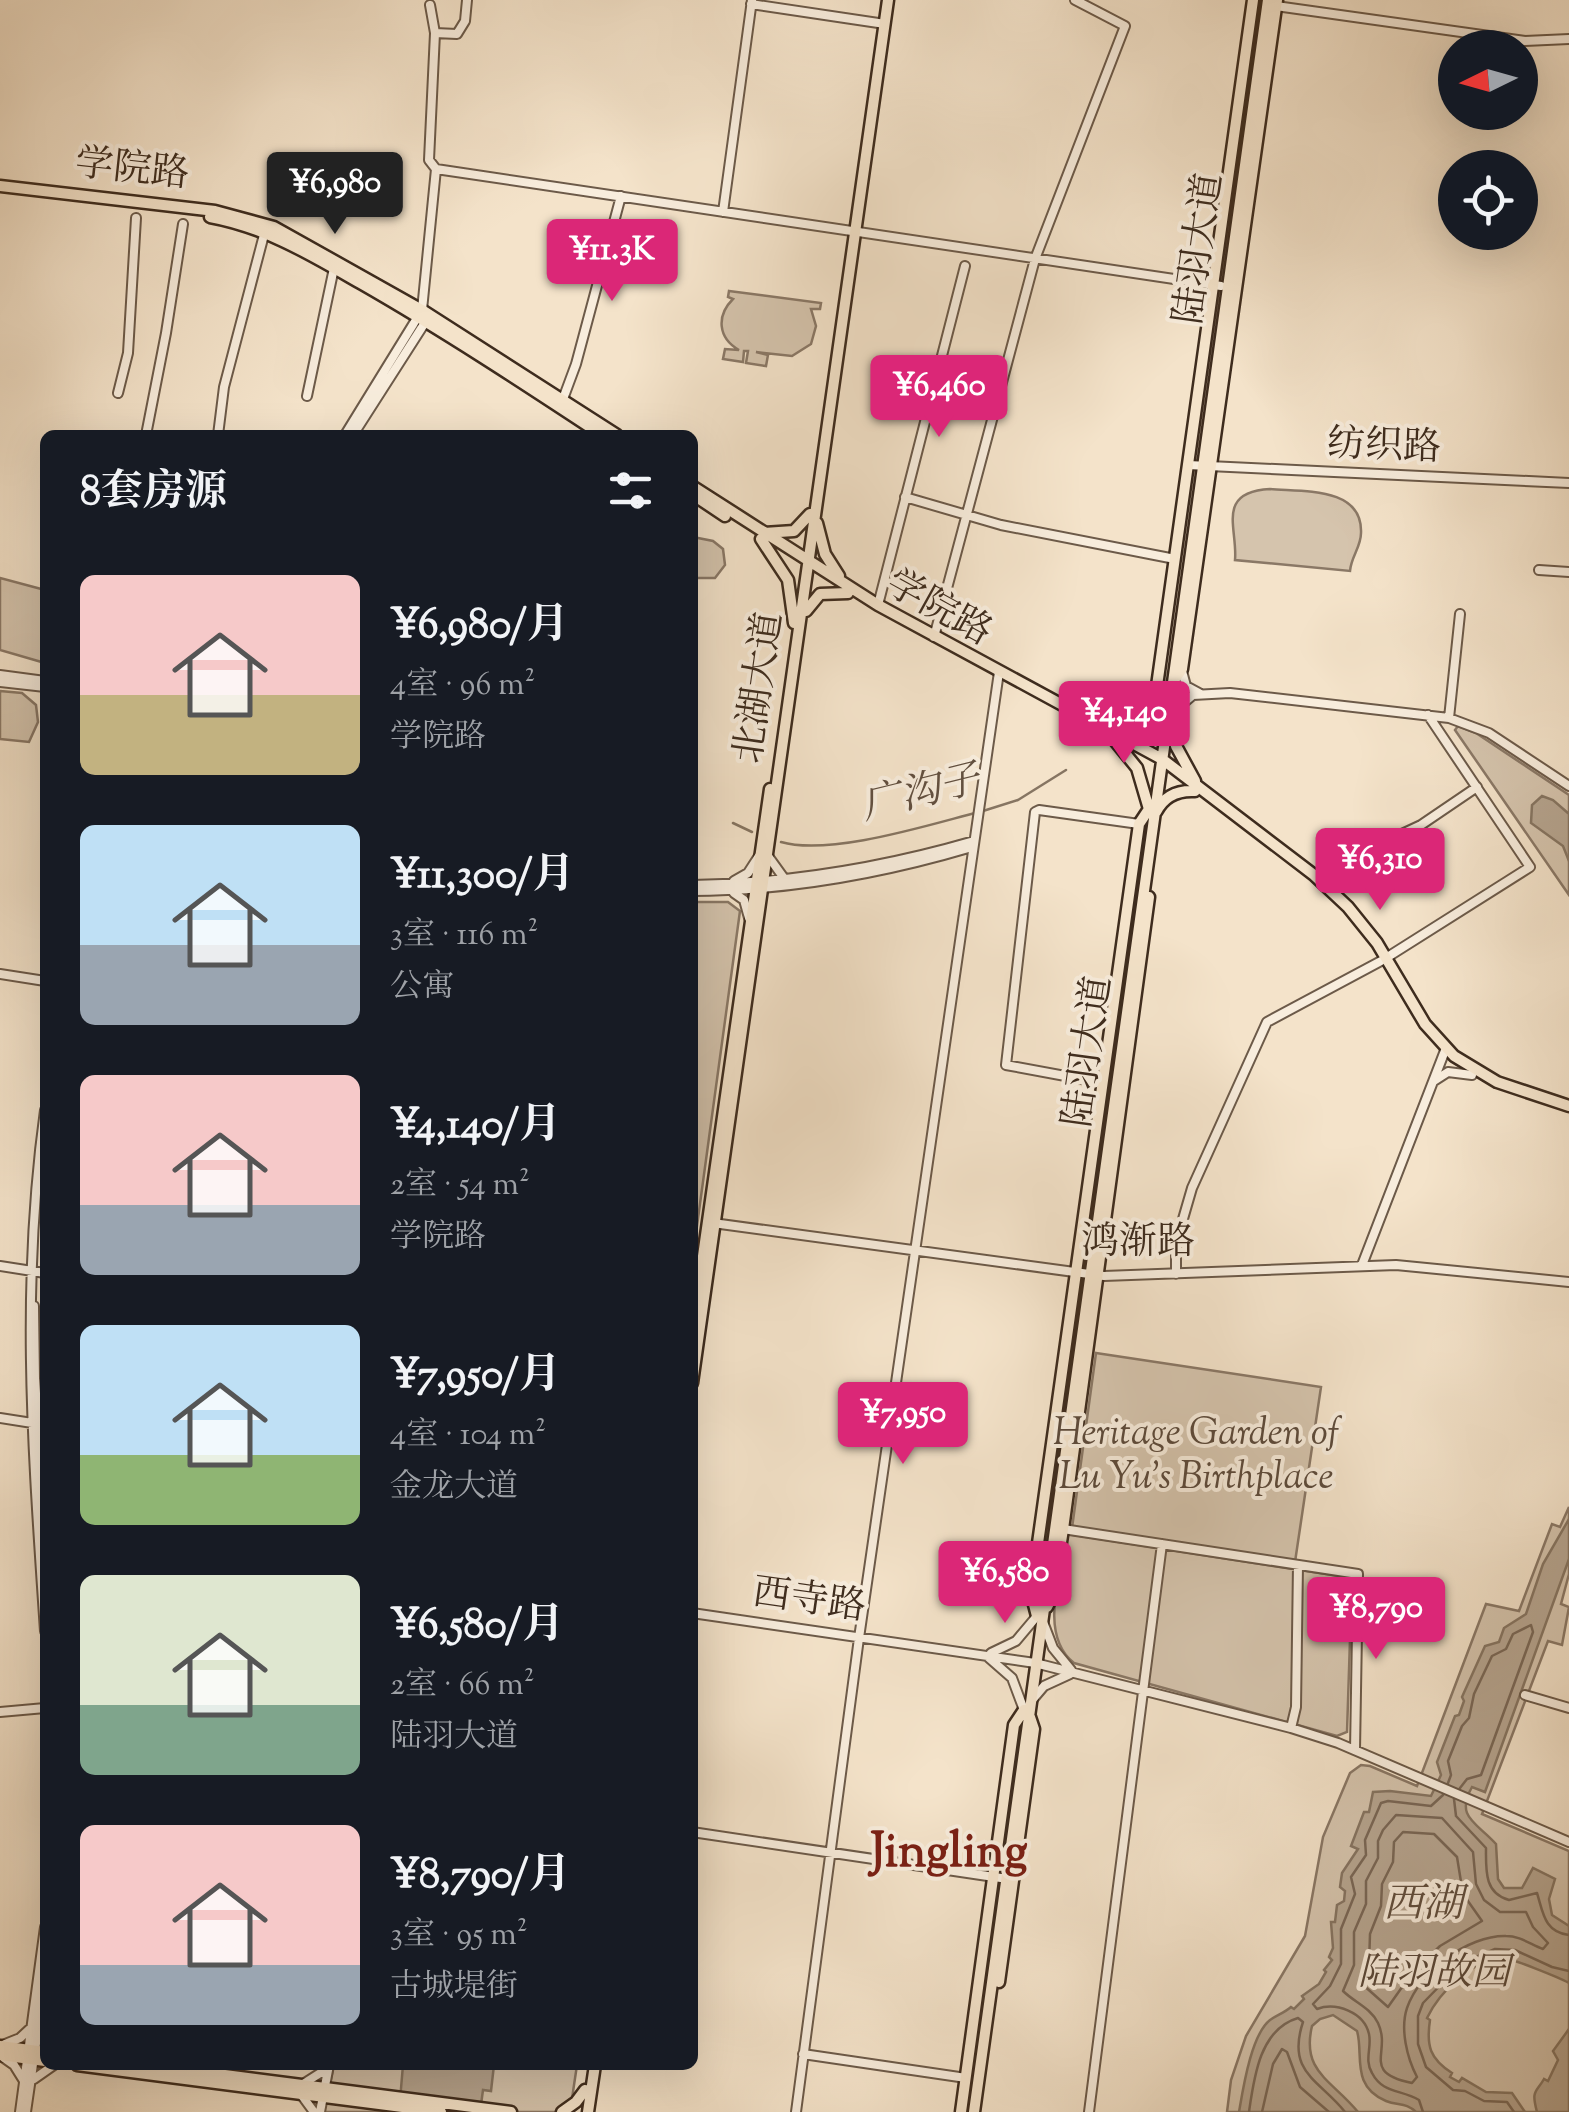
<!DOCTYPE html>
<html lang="zh">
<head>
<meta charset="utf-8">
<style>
	:root { --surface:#171b24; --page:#20242c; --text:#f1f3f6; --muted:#9ea1a6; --accent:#db2777 }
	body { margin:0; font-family:"Sorts Mill Goudy","Noto Serif SC",serif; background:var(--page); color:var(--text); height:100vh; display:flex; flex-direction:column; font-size:38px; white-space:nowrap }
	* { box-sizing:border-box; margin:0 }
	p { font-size:32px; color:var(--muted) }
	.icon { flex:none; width:55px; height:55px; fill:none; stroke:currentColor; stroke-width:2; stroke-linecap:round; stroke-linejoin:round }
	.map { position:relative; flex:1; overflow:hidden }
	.side { position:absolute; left:40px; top:430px; width:658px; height:1640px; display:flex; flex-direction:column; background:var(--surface); border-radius:15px; box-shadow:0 10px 40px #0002 }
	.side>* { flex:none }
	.needle { width:65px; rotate:265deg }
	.fabs { position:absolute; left:1438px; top:30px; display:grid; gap:20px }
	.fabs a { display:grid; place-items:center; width:100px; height:100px; border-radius:50%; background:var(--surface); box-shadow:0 10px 40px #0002; font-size:50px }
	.price { position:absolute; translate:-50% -85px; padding:0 22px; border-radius:10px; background:var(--accent); color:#fff; font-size:32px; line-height:65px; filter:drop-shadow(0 2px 5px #0008) }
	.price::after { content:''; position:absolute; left:50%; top:60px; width:30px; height:22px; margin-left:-15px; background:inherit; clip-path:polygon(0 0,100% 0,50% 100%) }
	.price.current { background:#222; color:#fff }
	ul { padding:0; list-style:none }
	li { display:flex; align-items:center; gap:30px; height:250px; padding:0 40px }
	li span { display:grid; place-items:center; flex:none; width:280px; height:200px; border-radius:15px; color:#555 }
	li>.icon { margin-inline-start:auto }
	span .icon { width:120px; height:120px; fill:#fffc; stroke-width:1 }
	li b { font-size:42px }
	h2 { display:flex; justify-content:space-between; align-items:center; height:120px; padding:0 40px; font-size:42px }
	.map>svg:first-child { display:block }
</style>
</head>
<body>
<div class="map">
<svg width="1569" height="2112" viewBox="0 0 1569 2112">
	<rect width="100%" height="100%" fill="#f4e3ca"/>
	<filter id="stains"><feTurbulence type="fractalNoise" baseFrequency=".002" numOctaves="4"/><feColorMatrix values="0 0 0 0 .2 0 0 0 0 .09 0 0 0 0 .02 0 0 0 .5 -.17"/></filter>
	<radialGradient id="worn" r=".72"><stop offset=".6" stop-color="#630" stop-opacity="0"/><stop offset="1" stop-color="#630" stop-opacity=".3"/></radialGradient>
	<!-- green -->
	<path fill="#d5c4ad" stroke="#8a7866" stroke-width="2.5" d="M729 291 821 303 820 309H811L816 326 811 344 792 356 756 352 768 355 766 366 746 363 748 351H744L743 362 723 359 725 349 739 350C718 338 716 316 733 299L728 297Z
		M1270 489C1301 492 1363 486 1361 533 1361 547 1351 557 1350 571L1235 560C1238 529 1215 492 1270 489Z
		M693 537 713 541 723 549 725 565 715 578H693Z
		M0 578 45 590V663L0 650Z
		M0 691 22 693 36 705 38 722 29 742 0 739Z
		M1458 726 1476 733 1569 795V895L1455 730Z
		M693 902H728L740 911 693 1255Z
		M1096 1353 1321 1387 1295 1562 1072 1528Z
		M1569 1507V1574L1561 1604 1569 1607 1562 1645 1548 1641 1482 1814 1569 1851V2112H1227L1231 2080 1246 2036 1305 1936 1323 1837 1350 1773 1361 1765 1370 1766 1417 1786 1486 1604 1519 1611 1552 1524 1560 1527Z
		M1067 1534 1352 1578 1347 1732 1337 1736 1074 1663C1038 1635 1061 1573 1067 1534Z
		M334 2065H577L570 2112H324Z"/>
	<!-- water -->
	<path fill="#b6a590" stroke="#867562" stroke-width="2.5" d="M1542 796 1553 800 1569 814V861L1563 846 1531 823 1532 805Z
		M1569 1519V1559L1485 1792 1472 1787C1455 1817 1476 1822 1496 1844L1498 1879 1504 1888H1522L1533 1868 1555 1879 1549 1899 1552 1915 1569 1926V1983C1560 1978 1511 1958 1503 1958 1471 1960 1439 1993 1427 2018L1430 2020C1426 2046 1430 2059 1452 2073L1450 2077 1459 2082 1462 2078 1486 2092 1512 2093 1525 2112H1416C1406 2102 1398 2106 1386 2101 1350 2086 1364 2054 1357 2031L1333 2015 1320 2019 1312 2026C1301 2072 1332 2080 1358 2112H1239C1243 2089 1251 2035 1270 2020 1277 2015 1284 2013 1291 2007L1294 2009 1304 1999 1302 1996 1319 1984 1326 1972 1324 1970 1332 1960 1329 1957 1333 1948 1331 1922H1335L1337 1905 1344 1901 1345 1891 1340 1887 1342 1873 1358 1849 1351 1846 1364 1812H1369L1373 1792 1390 1791 1431 1796 1441 1775 1437 1762 1455 1716 1459 1715 1464 1701 1462 1697 1485 1646 1499 1642 1504 1628 1526 1614 1543 1564Z
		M1569 2029V2112H1537C1531 2090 1536 2093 1544 2079L1548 2081 1558 2060 1553 2051Z
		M403 2065H494L491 2091 483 2090 480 2112H399Z"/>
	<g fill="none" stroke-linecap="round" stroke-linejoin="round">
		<!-- shore -->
		<path stroke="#7a6857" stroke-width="2.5" d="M1448 1783 1451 1775 1448 1761 1462 1726 1469 1718 1474 1694 1492 1656 1506 1649 1513 1634 1531 1625 1533 1632 1481 1775 1467 1779 1460 1788
			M1454 1799 1456 1816 1486 1848C1486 1870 1484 1893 1509 1900L1537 1893C1543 1912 1544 1932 1569 1935
			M1396 1815 1442 1818 1473 1852 1476 1884 1484 1900 1500 1912H1526L1533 1927 1548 1943 1543 1949C1530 1944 1520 1936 1506 1936 1468 1935 1419 1972 1407 2008 1400 2029 1407 2058 1417 2077L1412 2083C1360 2072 1392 2053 1378 2023 1371 2008 1354 2002 1343 1991L1354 1965V1932L1366 1904V1881L1378 1858V1841L1383 1830Z
			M1403 1832 1434 1834 1457 1857 1463 1894 1482 1921 1440 1946 1412 1973 1388 2007 1362 1984 1369 1965 1370 1934 1381 1906 1382 1884 1393 1862 1394 1842Z
			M1249 2112C1254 2077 1260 2029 1298 2018L1303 2022C1286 2073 1320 2080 1345 2112
			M1262 2112 1273 2064 1282 2049 1287 2052 1300 2087 1329 2112
			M1423 2112 1419 2100C1401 2089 1383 2094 1372 2073 1364 2060 1372 2047 1369 2034 1364 2012 1336 2002 1317 2009L1313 2004 1330 1986 1341 1964V1929L1355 1894 1351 1877 1366 1855 1365 1840 1381 1803 1388 1801 1431 1806 1443 1795
			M1514 2112 1507 2102 1484 2101 1465 2091 1453 2090 1426 2067 1418 2044V2016L1423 2003 1462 1963 1495 1949 1515 1950 1552 1967 1569 1971"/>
		<!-- stream -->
		<path stroke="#867562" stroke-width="2.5" d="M983 811 1018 800 1066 770
			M733 823 752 832
			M781 842C829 856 925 826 975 813"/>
		<!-- minor casing -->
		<g stroke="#6c5a49" stroke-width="12">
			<path id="minor" d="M751 4 885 24
				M430 5 435 33
				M1276 6 1525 41 1569 39
				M436 169 1221 286
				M723 212 752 0
				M118 393 128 353 136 218
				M307 396 334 268
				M563 399 576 364 621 196
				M146 435 166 333 183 224
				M218 435 224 387 265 231
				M345 435 422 310 436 169 429 160 435 33 457 34 465 21 467 0
				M353 435 426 321
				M1188 465 1569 483
				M905 497 1001 525 1175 559
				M1539 570 1569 572
				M878 605 965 266
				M934 637 1035 259 1125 26 1075 0
				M1182 671 1186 686 1199 693
				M0 675 45 681
				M0 682 45 687
				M1167 717 1193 695 1230 693 1449 718 1489 733 1569 786
				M1449 718 1460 614
				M768 856 786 881
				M1314 875 1421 825 1477 787
				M734 881 748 873 759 856
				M692 885C789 883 881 868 974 841
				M692 891C788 891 881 874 972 847
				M734 893 744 900 749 918
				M1386 958 1530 867 1428 715
				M0 974 45 981
				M1434 1081 1448 1072 1472 1075
				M1103 1083 1006 1065 1035 812 1039 810 1139 824
				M45 1110C20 1290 33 1452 45 1631
				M713 1223 1104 1276 1396 1265 1569 1282
				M1362 1265 1446 1048
				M0 1266 45 1273
				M1176 1274V1243L1192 1188 1267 1022 1381 961
				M34 1306 35 1378 45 1531
				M0 1418 45 1425
				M1063 1529 1358 1574 1355 1750
				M692 1613 1035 1663 1291 1728 1338 1743 1569 1842
				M1043 1622 1053 1648 1071 1670
				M991 1653 1016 1641 1037 1616
				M988 1657 1012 1678 1024 1710
				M1525 1695 1569 1708
				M1033 1699 1044 1686 1070 1674
				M0 1712 45 1708
				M1291 1728 1296 1707 1298 1565
				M692 1832 1001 1878
				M5 2044 20 2038 34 2025
				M803 2054 966 2078
				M4 2058 14 2065 24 2081
				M34 2079 54 2065
				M303 2084 325 2070
				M300 2093 314 2112
				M20 2112 45 1927
				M26 2112 45 1982
				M320 2112 329 2065
				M796 2112 859 1638 999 672
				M1089 2112 1162 1544"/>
		</g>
		<!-- major casing -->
		<g stroke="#3e2c1e" stroke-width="15">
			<path id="major" d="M0 186 215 211 274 227 422 310 617 435
				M210 217C266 227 313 256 362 284 444 331 523 383 602 435
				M692 486 878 605 1162 759 1314 875 1348 907 1377 943 1425 1024 1454 1056 1497 1082 1569 1106
				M692 494 725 516
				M817 523 825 554 839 576
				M764 533 794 531 810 514
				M761 539 788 580 794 623
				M806 611 820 594 848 593
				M1175 679 1182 669 1277 0
				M1169 724 1176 746 1195 781
				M1119 732 1136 731 1163 711 1156 693 1253 0
				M1156 812C1164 796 1178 790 1195 791
				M692 1333 770 789
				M692 1383 888 0
				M1047 1607 1053 1595 1063 1529 1149 897
				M1037 1616 1031 1593 1139 824 1149 809 1137 768 1111 736
				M999 1982 1034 1729 1030 1717
				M0 2046 45 2052
				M0 2055 45 2061
				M77 2065 441 2112
				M148 2065 511 2112
				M562 2112 576 2102 585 2090
				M588 2112 595 2065
				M961 2112 1014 1725 1024 1710
				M974 2112 1268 0"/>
		</g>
		<!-- minor -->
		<use href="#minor" stroke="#f8eddd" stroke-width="8"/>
		<!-- major -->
		<use href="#major" stroke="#f4e3ca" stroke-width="10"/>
	</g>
	<g text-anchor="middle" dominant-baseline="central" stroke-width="8" stroke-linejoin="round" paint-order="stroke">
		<!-- street labels -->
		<g font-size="38" fill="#3e2c1e" stroke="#f8eddd">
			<text transform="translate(132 171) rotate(6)">学院路</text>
			<text transform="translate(1201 249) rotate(-82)">陆羽大道</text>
			<text transform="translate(1384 448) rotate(2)">纺织路</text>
			<text transform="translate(938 610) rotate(29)">学院路</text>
			<text transform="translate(761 688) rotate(-82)">北湖大道</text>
			<text transform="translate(1090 1052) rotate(-82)">陆羽大道</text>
			<text x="1138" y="1244">鸿渐路</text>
			<text transform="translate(809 1602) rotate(8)">西寺路</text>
		</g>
		<!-- park labels -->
		<g font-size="38" font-style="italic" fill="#5c4a3b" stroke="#f8eddd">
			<text x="1196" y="1435">Heritage Garden of<tspan x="1196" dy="44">Lu Yu’s Birthplace</tspan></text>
			<text x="1434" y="1975">陆羽故园</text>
		</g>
		<!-- water labels -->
		<g font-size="40" font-style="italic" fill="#625040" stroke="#f8eddd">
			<text transform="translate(921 795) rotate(-14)">广沟子</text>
			<text x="1423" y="1906">西湖</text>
		</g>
		<!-- district labels -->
		<g font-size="48" font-weight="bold" fill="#7a1f14" stroke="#f8eddd">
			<text x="949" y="1854">Jingling</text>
		</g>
	</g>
	<rect width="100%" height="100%" filter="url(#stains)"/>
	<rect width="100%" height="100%" fill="url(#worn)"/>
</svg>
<div class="fabs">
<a><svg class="needle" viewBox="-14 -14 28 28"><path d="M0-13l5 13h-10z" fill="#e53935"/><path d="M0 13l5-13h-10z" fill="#9ea1a6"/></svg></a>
<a><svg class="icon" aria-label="locate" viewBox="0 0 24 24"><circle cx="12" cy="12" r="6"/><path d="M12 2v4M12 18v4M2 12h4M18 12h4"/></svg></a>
</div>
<b class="price current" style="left:335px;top:237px">¥6,980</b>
<b class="price" style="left:612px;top:304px">¥11.3K</b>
<b class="price" style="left:939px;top:440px">¥6,460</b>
<b class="price" style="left:1124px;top:766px">¥4,140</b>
<b class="price" style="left:1380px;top:913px">¥6,310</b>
<b class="price" style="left:903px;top:1467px">¥7,950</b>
<b class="price" style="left:1005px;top:1626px">¥6,580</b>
<b class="price" style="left:1376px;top:1662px">¥8,790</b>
<section class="side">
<h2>8套房源<svg class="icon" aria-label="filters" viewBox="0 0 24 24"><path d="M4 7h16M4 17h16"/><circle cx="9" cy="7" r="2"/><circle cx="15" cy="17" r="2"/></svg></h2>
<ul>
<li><span style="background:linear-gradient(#f6c9c9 60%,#c2b280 0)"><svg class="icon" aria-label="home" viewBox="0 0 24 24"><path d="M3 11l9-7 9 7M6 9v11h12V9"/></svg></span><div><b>¥6,980/月</b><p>4室 · 96 m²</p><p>学院路</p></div></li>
<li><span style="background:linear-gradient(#bfe0f5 60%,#9aa5b1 0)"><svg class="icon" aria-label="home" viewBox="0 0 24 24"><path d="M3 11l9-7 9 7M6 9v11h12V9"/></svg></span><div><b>¥11,300/月</b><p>3室 · 116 m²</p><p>公寓</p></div></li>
<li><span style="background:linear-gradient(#f6c9c9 65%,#9aa5b1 0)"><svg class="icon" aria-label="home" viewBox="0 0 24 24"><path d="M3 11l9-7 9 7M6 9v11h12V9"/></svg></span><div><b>¥4,140/月</b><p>2室 · 54 m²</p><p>学院路</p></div></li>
<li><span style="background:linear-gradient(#bfe0f5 65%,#8fb573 0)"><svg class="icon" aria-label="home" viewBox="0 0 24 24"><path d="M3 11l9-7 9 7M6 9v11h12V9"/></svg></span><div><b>¥7,950/月</b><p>4室 · 104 m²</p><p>金龙大道</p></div></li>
<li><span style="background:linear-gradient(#dfe7d0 65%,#7fa58c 0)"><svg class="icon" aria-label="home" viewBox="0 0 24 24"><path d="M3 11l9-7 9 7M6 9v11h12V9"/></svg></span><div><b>¥6,580/月</b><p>2室 · 66 m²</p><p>陆羽大道</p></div></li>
<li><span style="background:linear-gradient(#f6c9c9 70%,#9aa5b1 0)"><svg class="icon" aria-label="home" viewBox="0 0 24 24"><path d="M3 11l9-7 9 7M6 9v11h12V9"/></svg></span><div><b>¥8,790/月</b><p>3室 · 95 m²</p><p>古城堤街</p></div></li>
</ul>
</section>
</div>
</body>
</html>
